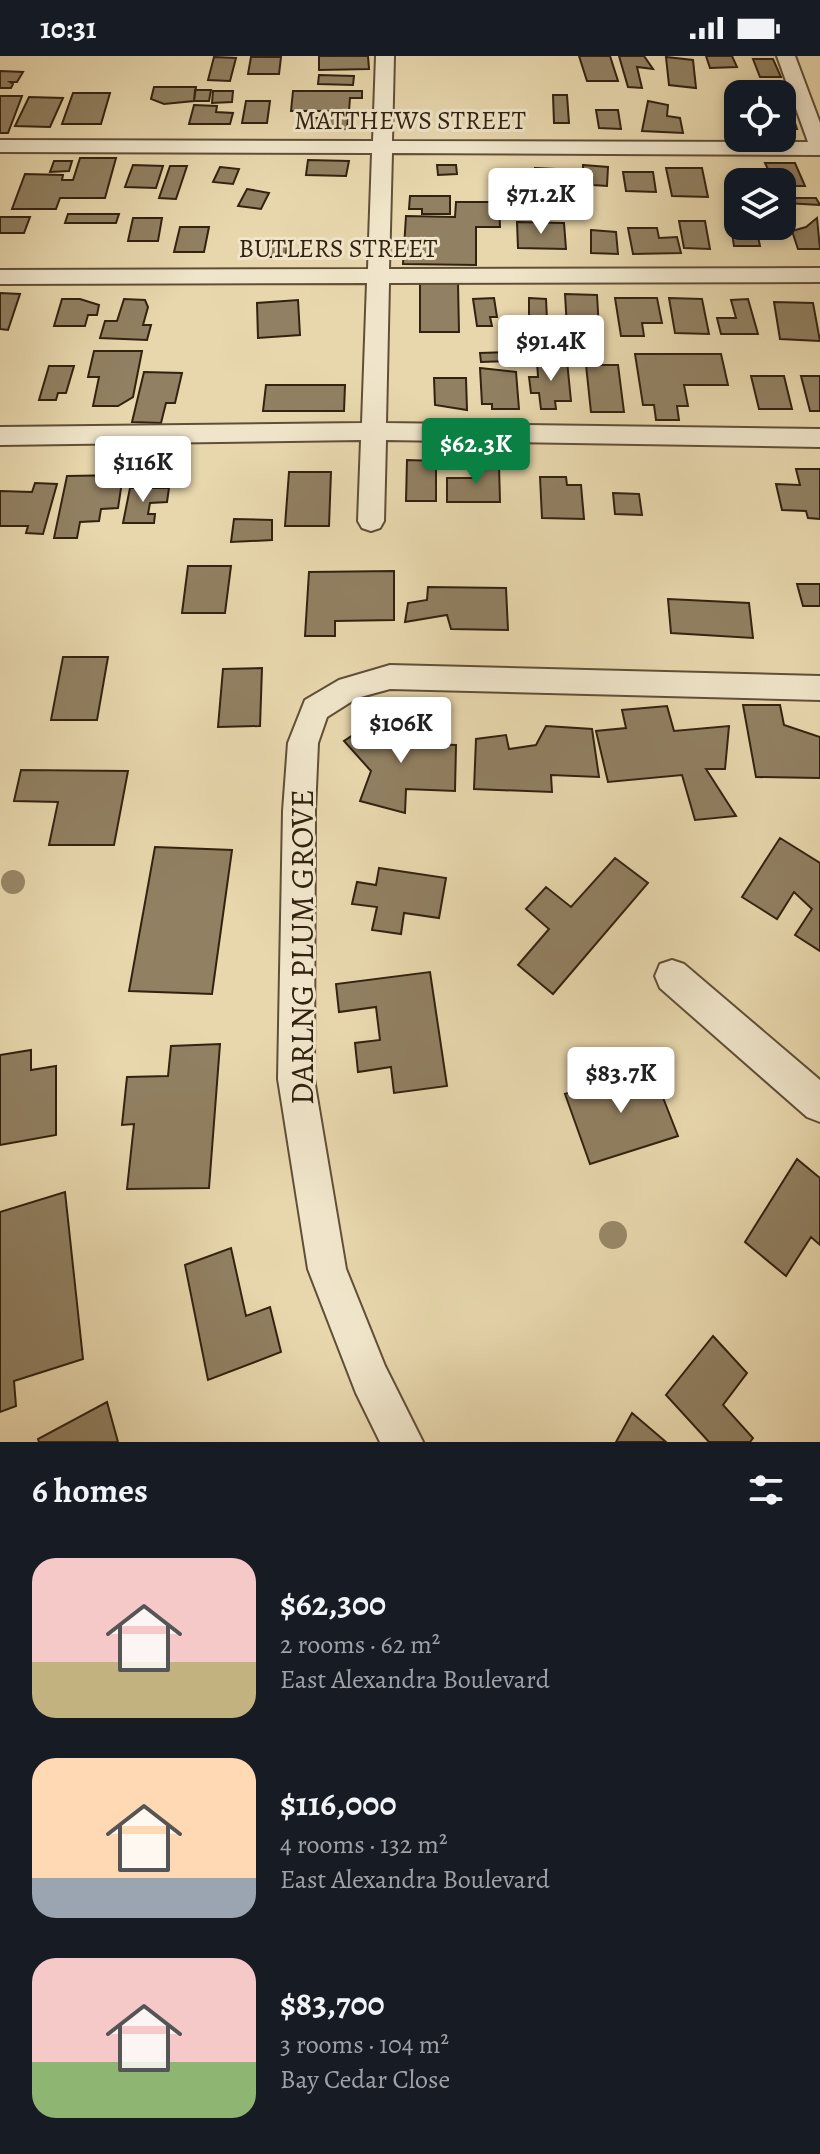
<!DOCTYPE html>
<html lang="en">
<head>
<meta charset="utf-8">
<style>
	:root { --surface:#171b24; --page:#20242c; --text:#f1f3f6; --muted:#9ea1a6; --accent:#0b8043 }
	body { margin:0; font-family:Alegreya,serif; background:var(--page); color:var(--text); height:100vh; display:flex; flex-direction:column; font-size:30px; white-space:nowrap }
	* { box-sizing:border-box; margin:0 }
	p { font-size:26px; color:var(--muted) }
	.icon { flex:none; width:44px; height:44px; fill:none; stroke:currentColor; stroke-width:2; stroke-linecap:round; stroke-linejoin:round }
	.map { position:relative; height:1386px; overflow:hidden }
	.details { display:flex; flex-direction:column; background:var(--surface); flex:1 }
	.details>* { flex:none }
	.tools { position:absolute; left:724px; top:24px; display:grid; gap:16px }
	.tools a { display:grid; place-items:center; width:72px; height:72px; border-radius:16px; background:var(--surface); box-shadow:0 4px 12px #0003; font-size:40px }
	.price { position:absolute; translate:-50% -68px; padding:0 18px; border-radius:8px; background:#fff; color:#222; font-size:26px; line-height:52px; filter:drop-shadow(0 2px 4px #0008) }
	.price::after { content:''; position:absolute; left:50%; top:48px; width:24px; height:18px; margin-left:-12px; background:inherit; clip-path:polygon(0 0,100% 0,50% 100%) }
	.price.current { background:var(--accent); color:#fff }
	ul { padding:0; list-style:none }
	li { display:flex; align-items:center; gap:24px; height:200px; padding:0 32px }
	li span { display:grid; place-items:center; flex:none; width:224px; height:160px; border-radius:24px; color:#555 }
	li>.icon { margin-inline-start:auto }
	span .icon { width:96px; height:96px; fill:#fffc; stroke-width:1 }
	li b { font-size:34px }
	h2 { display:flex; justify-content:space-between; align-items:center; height:96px; padding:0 32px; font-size:34px }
	.status { display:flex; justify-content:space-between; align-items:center; height:56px; padding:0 40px; background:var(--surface); direction:ltr }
	.status svg { height:22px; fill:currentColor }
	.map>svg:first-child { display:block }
</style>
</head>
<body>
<div class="status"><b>10:31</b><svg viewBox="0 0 49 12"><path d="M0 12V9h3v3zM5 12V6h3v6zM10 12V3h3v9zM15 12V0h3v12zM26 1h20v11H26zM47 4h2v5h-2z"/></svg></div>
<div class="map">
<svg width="820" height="1386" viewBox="0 0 820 1386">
	<rect width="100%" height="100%" fill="#e8d7ad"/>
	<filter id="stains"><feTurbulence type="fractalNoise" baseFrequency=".0025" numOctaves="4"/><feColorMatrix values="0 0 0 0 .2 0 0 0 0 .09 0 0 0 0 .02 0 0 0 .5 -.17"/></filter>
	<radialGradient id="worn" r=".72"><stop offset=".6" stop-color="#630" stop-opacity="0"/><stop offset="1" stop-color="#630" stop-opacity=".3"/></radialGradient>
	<!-- building -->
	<path fill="#918062" stroke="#322210" stroke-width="2" d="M319 0H368L369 13 319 14Z
		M579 0H610L618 25H587Z
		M619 0H644L653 13 637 11 642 32 628 31Z
		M706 0H732L737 11 710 12Z
		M214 1 236 2 230 25 208 24Z
		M251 1H281L279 18H248Z
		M666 1 693 4 696 32 669 29Z
		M753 3H773L781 21H760Z
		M0 15 23 16 17 26H10L13 28 11 32H0Z
		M319 19 354 20 353 29 318 28Z
		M154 31H196L194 45 164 48 151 43Z
		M195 34H211L209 45H194Z
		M213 35H233L232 46 212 47Z
		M293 35H362V42H350L349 55H291Z
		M73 37H110L101 68H62Z
		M553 39H567L569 67H554Z
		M0 40H22L8 77H0Z
		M29 41 63 42 50 71 15 70Z
		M782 41 792 45 797 58H792L797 73H782Z
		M246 45H270L267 67H242Z
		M648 45 668 49 667 60 680 62 683 77 642 75Z
		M194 49 217 50 216 56 233 57 230 68H189Z
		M596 54H618L621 73 599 72Z
		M313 62H348L347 73H312Z
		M80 102H116L105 142H60L56 153H12L25 118 63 119 62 124H73Z
		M308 104 349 105 346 120 306 119Z
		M54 105H72L69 115 50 116Z
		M765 107H795L805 130H787L793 142H816L820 149 785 147 782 126H774Z
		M133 109 163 110 156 132 125 131Z
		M437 109H456L457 118 438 119Z
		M583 109 608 111 607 130 593 129V121H583Z
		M170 110H187L176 143 159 142Z
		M220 111 239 113 233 128 213 126Z
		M535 112 555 113V118L564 119V124L535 123Z
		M666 112H702L708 141 672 140Z
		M623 116H653L656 136 626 135Z
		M558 129 559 134 544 135 545 139 531 140 529 130Z
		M247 133 269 137 261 153 238 150Z
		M410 140H450V158H422V153H409Z
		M456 146H499L500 171H476V209L403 208 406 160 455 161Z
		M68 158H119L116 167H65Z
		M0 161H30L24 177H0Z
		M133 162H162L158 185H128Z
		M817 162 820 193H798L792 175 806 171Z
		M679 165H705L710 193 684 192Z
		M517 166 564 167 566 193 518 192Z
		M731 170 756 171 760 190H734Z
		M180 171H209L204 196H174Z
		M628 172H657L659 182 677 181 681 197 633 198Z
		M591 174 616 176 618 198 591 197Z
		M269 189H287L286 201H268Z
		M420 227H458L459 276H420Z
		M0 237 20 238 8 274 0 273Z
		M565 238 597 239 599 273 567 272Z
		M494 242 497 261H490L492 270H477L473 243Z
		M529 242 546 243 547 264 529 263Z
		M615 242H657L662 267H642L644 280H621Z
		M669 242 702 243 709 278 675 277Z
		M62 243H80L99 249 97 259H88L85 270H54Z
		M124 243 145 244 148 251 143 269H151L147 284 100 282 105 265H117Z
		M748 243 758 278H721L717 262H736L731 244Z
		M298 244 300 279 258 282 257 247Z
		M774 246 813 247 820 285 780 283Z
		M94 295H142L133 341 118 350H93L99 321H88Z
		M511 296 513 305 481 306 480 297Z
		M635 298H721L728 329H684L688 350H677L679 364H656L654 349H643Z
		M537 305H567L571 345H555L556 353H541L539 337H531L529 321H538Z
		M586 309H618L624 356H591Z
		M49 310H74L66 337H58L56 344H39Z
		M480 312 516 316 519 353H492V348H482Z
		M144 316 182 317 175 347H166L161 367 132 366Z
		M751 320H784L792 353H759Z
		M801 320H820V355H810Z
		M434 322H466L467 354 435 349Z
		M266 329H345L344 355H263Z
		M407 404 436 405V445H406Z
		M473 408 499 409 500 446H447V422H473Z
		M796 413H820V463L808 462 806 455 782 454 776 428 800 429Z
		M289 416H331L329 470H285Z
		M123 419 118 452 101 453 99 465 80 466 77 482H54L67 420Z
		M540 421H566L567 429H581L584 463 542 462Z
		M35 427 57 428 43 478 26 477 28 470H0V435L32 436Z
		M130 432H169L167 446 150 447 148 458H155L154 467H123Z
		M613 437 639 438 642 459 615 458Z
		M234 463 272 464V484L231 486Z
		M188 510H231L225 557H182Z
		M394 515V564L335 565V580H305L309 516Z
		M797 528H820V550H803Z
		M428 531 506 532 508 574 451 573 447 559 405 566 408 547 427 544Z
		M668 543 749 547 753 582 671 577Z
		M63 601H108L97 664H51Z
		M262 612 260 670 218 671 223 613Z
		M743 649H780L784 669 820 681V722L756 721Z
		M667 650 674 675 729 670 725 713H706L736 760 695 764 682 719 608 726 596 675 626 672 622 654Z
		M382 660 406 687 456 689 455 735 406 733 405 757 360 745 371 715 344 685Z
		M546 670 592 673 599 721 551 719 552 736 474 733 476 683 506 679 509 693 536 689Z
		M21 714 128 715 114 789H49L58 746 14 745Z
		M780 782 820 807V895L795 879 812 853 794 836 777 863 742 841Z
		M155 791 232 794 212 938 129 935Z
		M615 802 648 827 553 938 518 909 549 873 526 853 546 831 571 851Z
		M379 812 446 822 439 862 404 857 401 878 372 874 377 851 352 848 357 826 376 829Z
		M430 916 447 1030 394 1037 391 1011 358 1016 355 987 380 984 376 951 339 956 336 928Z
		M220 988 209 1132 127 1133 134 1068 122 1069 127 1021 168 1020 171 990Z
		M31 994V1014L56 1010V1079L0 1089V999Z
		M651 1011 678 1080 590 1108 565 1038Z
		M797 1103 820 1122V1189L811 1181 786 1220 745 1186Z
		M65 1136 83 1303 14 1325 16 1350 0 1356V1156Z
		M231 1192 246 1260 270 1251 281 1296 208 1324 185 1209Z
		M713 1280 747 1317 723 1349 753 1382 750 1386H709L666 1339Z
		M107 1346 118 1386H39L38 1383Z
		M632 1357 666 1386H616Z"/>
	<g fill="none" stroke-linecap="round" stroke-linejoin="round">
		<!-- minor casing -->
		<g stroke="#604f37" stroke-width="4">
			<path id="minor" d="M376 0H394L392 85 808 86 777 0H795L820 67V99L392 97 389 213 820 212V226L389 227 386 367 820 373V391L386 384 384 465 380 472 371 475 362 472 358 465 361 384 0 389V371L362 367 367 227 0 228V214L368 213 372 97 0 96V84L373 85Z
				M390 609 820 620V644L390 633 357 642 327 661 318 687 315 755 314 1023 346 1213 385 1310 423 1386H380L356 1337 308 1213 278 1023 283 755 288 687 305 644 339 624Z
				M672 904 684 908 820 1024V1066L807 1061 660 932 655 920 660 908Z"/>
		</g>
		<!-- minor -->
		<use href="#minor" fill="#f0e5ca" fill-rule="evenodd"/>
	</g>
	<!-- trees -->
	<g fill="#998868">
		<circle cx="13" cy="826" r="12"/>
		<circle cx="613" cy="1179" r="14"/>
	</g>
	<g text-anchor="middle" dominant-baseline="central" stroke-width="6" stroke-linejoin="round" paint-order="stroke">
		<!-- far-street labels -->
		<g font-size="26" fill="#322210" stroke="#f0e5ca">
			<text x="410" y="64">MATTHEWS STREET</text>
			<text x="338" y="192">BUTLERS STREET</text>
		</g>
		<!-- street labels -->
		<g font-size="32" fill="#322210" stroke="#f0e5ca">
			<text transform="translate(302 891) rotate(-90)">DARLNG PLUM GROVE</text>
		</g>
	</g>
	<rect width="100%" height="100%" filter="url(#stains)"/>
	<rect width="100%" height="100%" fill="url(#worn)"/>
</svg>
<div class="tools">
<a><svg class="icon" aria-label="locate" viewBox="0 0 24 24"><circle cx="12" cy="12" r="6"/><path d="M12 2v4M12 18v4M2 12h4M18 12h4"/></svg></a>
<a><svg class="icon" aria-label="layers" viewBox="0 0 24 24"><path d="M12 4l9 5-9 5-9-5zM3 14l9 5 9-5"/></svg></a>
</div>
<b class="price" style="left:541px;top:180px">$71.2K</b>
<b class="price" style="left:551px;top:327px">$91.4K</b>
<b class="price current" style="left:476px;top:430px">$62.3K</b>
<b class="price" style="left:143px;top:448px">$116K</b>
<b class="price" style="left:401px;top:709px">$106K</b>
<b class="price" style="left:621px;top:1059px">$83.7K</b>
</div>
<section class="details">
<h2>6 homes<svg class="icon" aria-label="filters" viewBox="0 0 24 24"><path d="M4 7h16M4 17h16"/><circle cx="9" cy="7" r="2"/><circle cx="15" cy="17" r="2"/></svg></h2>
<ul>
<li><span style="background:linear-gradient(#f6c9c9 65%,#c2b280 0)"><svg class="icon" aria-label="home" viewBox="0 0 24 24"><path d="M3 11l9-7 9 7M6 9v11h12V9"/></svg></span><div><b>$62,300</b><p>2 rooms · 62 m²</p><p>East Alexandra Boulevard</p></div></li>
<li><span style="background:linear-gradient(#ffd9b3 75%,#9aa5b1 0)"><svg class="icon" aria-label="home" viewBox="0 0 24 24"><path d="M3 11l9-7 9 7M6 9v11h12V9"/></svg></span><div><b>$116,000</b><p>4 rooms · 132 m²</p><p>East Alexandra Boulevard</p></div></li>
<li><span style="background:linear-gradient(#f6c9c9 65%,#8fb573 0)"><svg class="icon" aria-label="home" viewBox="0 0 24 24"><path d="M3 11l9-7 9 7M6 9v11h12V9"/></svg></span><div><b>$83,700</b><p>3 rooms · 104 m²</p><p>Bay Cedar Close</p></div></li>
</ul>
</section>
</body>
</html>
